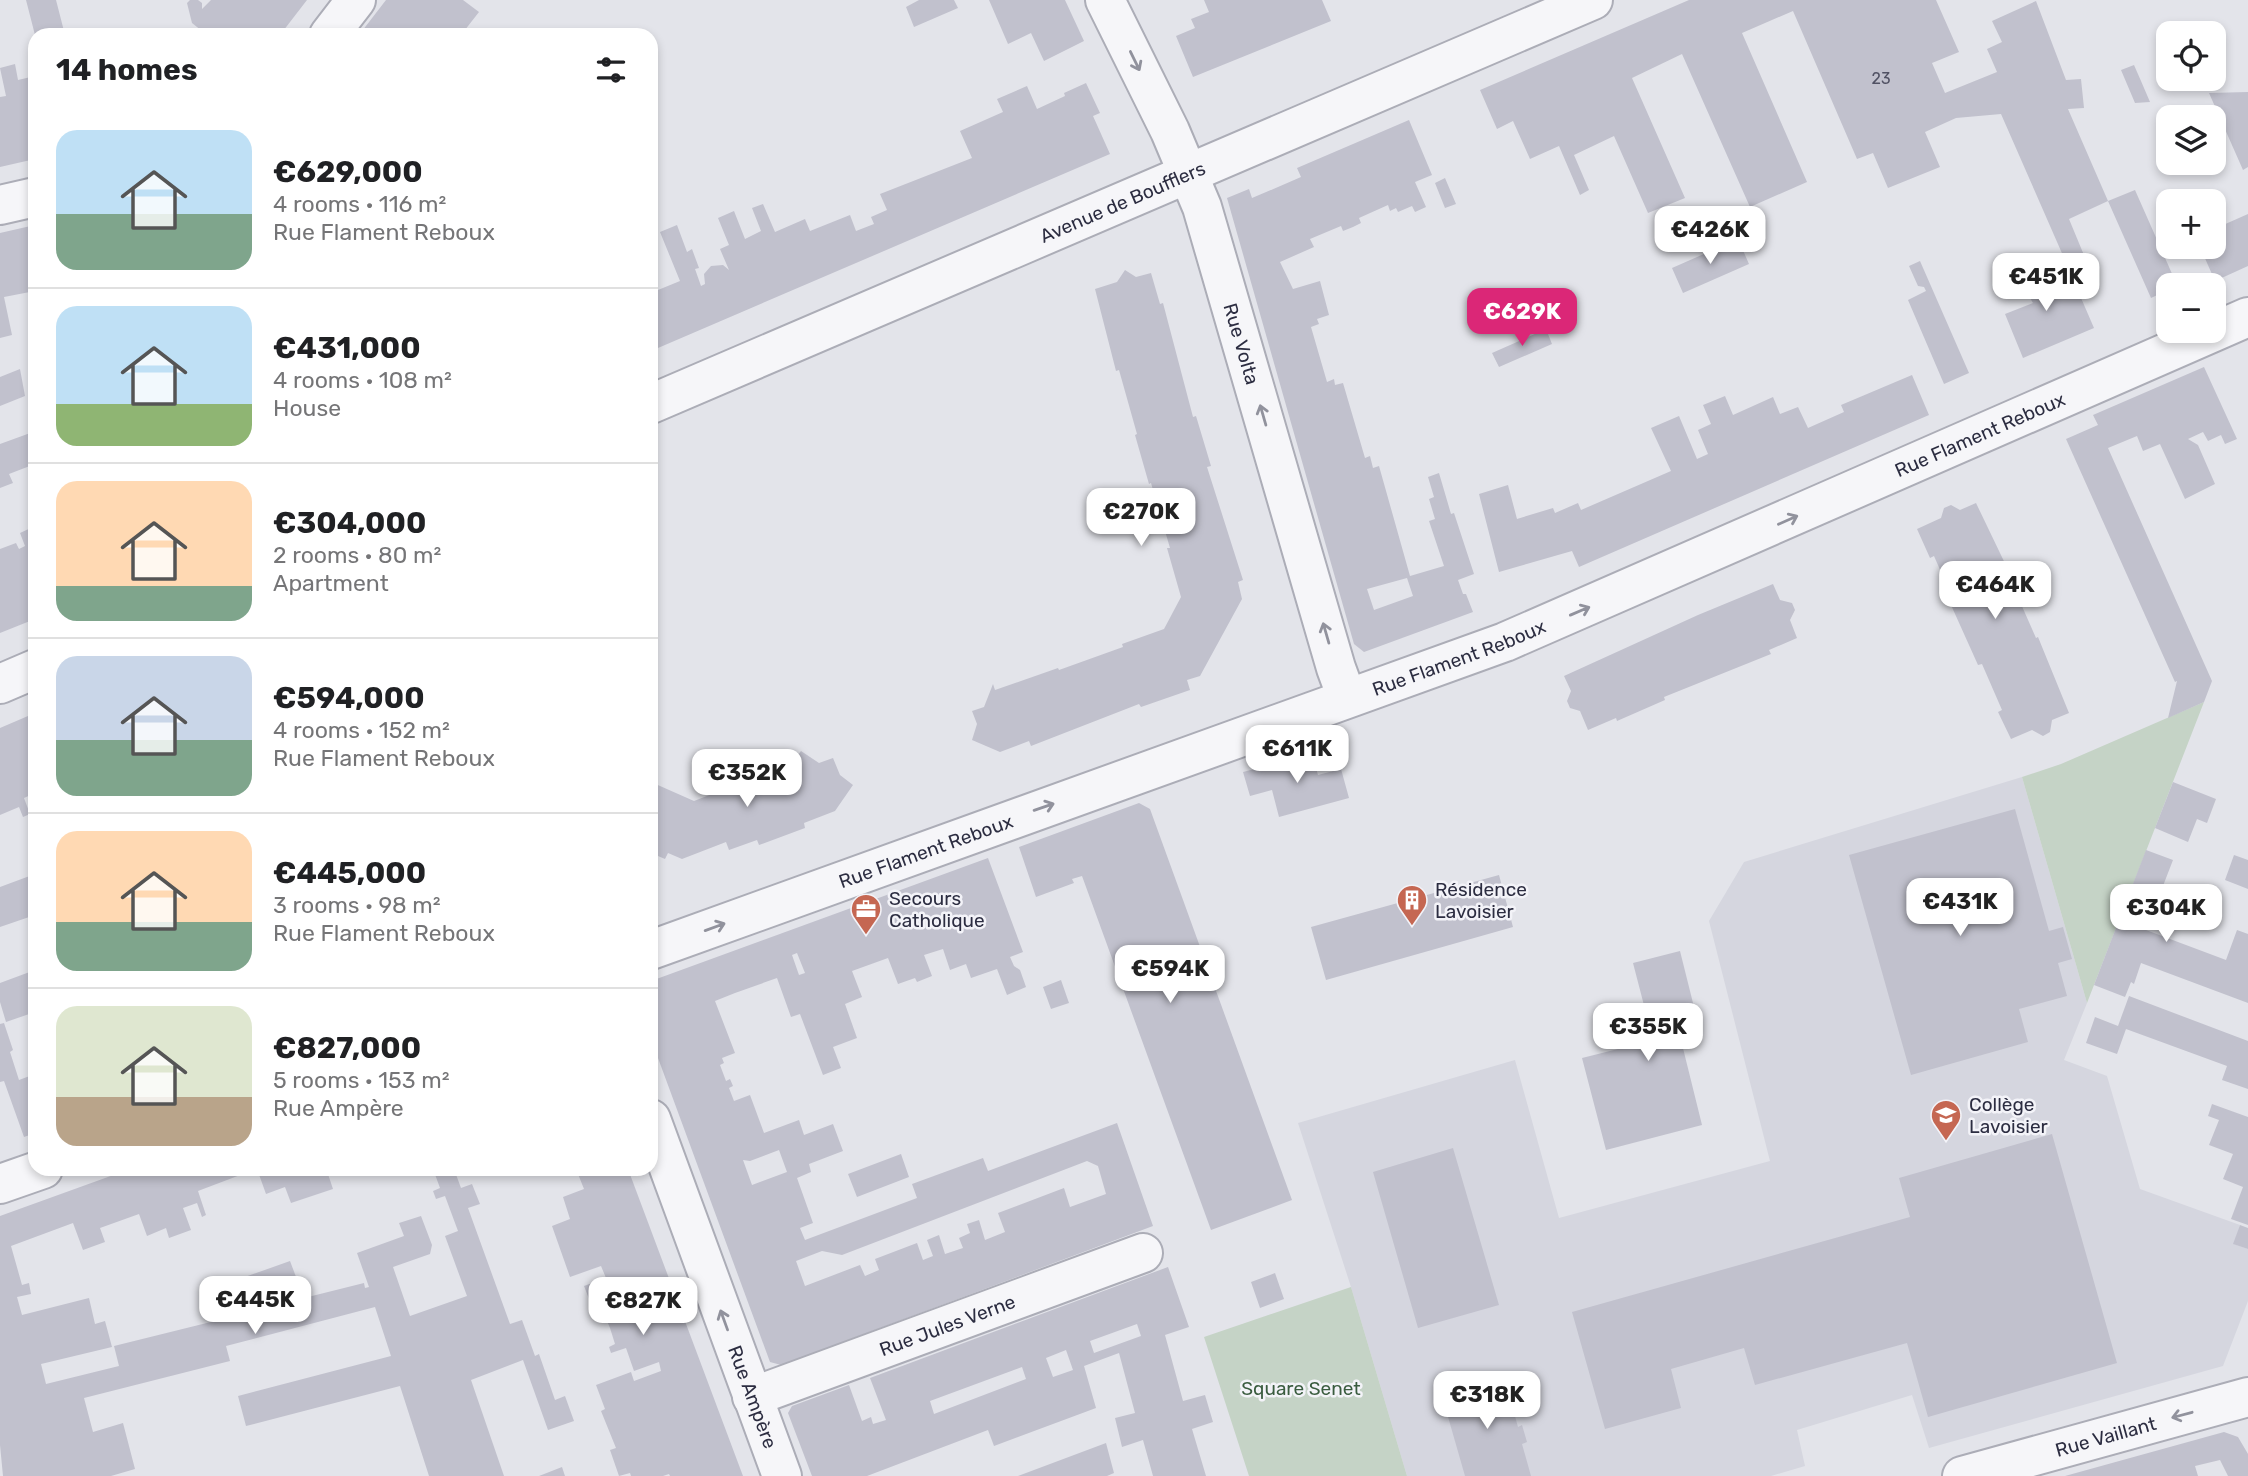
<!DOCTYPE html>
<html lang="en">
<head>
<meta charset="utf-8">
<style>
	:root { --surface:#fff; --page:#f6f6f6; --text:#202124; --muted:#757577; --line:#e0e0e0; --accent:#db2777 }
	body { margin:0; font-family:Rubik,sans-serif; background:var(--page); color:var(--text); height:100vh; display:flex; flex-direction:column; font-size:26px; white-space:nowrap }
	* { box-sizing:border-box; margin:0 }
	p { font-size:23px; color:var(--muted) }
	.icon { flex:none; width:38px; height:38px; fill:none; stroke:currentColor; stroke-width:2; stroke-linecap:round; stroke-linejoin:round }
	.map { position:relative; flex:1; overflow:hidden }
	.side { position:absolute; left:28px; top:28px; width:630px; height:1148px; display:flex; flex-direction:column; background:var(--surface); border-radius:21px; box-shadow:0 4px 10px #0003 }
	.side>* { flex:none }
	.tools { position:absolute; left:2156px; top:21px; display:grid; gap:14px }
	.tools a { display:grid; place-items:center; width:70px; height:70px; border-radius:14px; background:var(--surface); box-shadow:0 4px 10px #0003; font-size:35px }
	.price { position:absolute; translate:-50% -60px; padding:0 16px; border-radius:14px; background:#fff; color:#222; font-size:23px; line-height:46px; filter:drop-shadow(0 2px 4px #0008) }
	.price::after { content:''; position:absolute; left:50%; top:42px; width:21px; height:16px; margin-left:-10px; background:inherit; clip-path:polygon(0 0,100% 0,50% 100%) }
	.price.on { background:var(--accent); color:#fff }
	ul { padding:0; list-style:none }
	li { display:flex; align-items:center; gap:21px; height:175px; padding:0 28px }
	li+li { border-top:2px solid var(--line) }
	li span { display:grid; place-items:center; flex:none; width:196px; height:140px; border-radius:21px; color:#555 }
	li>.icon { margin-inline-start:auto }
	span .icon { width:84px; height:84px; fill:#fffc; stroke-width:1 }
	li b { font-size:30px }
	h2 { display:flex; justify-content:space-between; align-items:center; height:84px; padding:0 28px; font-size:30px }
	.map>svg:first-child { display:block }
</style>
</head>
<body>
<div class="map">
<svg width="2248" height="1476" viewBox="0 0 2248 1476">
	<rect width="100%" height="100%" fill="#e3e4ea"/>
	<!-- built -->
	<path fill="#d5d6df" d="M2022 777 2087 1003 2064 1060 2107 1076 2140 1189 2240 1225 2234 1244 2248 1249V1301L2223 1366 1929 1448 1912 1395 1797 1430 1805 1466 1771 1476H1407L1351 1287 1298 1123 1515 1060 1559 1218 1770 1161 1709 921 1744 862Z"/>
	<!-- green -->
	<path fill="#c5d3c6" d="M2204 702 2087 1003 2022 777 2061 764Z
		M1351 1287 1407 1476H1249L1204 1337Z"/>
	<!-- building -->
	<path fill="#c1c1cd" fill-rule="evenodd" d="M26 0H56L65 35H35Z
		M190 0H198L202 3V9L211 0H307L280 35H199L202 31 192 23 187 3Z
		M386 0H463L479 12 461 35H359Z
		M919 0H954L958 8 914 27 906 7Z
		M989 0H1065L1084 41 1044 61 1031 33 1008 44Z
		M1204 0H1322L1331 21 1193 77 1176 36 1195 28 1191 19 1209 12Z
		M1689 0H1936L1959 52 1932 63 1945 93 1997 72 1987 49 2002 42 1992 21 2036 1 2066 80 2081 79 2084 108 2068 109 2108 201 2069 219 2086 260 2068 267 2001 114 1956 118 1925 132 1940 167 1888 188 1873 153 1857 159 1793 11 1742 33 1807 182 1750 207 1682 54 1632 78 1685 198 1648 213 1614 136 1574 155 1589 190 1580 195 1559 146 1530 159 1513 121 1497 129 1480 90Z
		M15 64 18 80 35 76V159L0 167V97L6 96 0 68Z
		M2134 65 2141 81 2150 102 2135 103 2121 70Z
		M1086 83 1100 113 1093 116 1110 154 651 351V274L658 290 680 281 660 232 677 225 687 252 692 249 699 268 695 269 701 286 705 284 704 274 711 266 723 265 729 270 720 249 729 245 718 218 734 211 745 239 761 231 752 208 763 204 775 232 805 219 810 231 850 215 856 231 874 224 871 217 887 210 880 194 972 158 960 131 1003 112 997 99 1027 86 1037 109 1065 96 1064 93Z
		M2248 92V167L2243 170 2209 93Z
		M1409 120 1432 175 1415 182 1426 207 1415 212 1412 206 1398 212 1396 208 1390 211 1388 205 1359 218 1361 223 1353 227 1343 231 1341 226 1310 239 1314 247 1280 262 1293 289 1320 281 1329 315 1317 319 1319 324 1311 327 1327 382 1334 379 1335 385 1343 383 1365 458 1370 456 1373 468 1379 466 1410 576 1444 566 1429 521 1435 519 1429 499 1434 497 1428 477 1439 473 1451 514 1454 513 1474 574 1458 580 1463 594H1466L1473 612 1364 652 1354 644 1227 198 1249 189 1252 198 1278 187 1301 177 1297 168ZM1407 578 1413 596 1374 610 1367 589Z
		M1445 178 1456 204 1445 208 1435 183Z
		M2135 190 2177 285H2168V290L2151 298 2108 201Z
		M2248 214V266L2215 281 2200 247H2214V229Z
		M35 225V291L4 297 12 335 0 338V233Z
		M1738 239 1749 264 1683 293 1672 268Z
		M2036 259 2048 287 2044 289 2047 296 2075 284 2094 328 2023 358 2005 314 2033 303 2029 296 2025 298 2014 269Z
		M1920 261 1969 373 1944 384 1908 300 1926 291 1924 287 1918 286 1909 266Z
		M1125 270 1136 277 1151 273 1160 304 1163 303 1193 417 1196 416 1211 466 1207 467 1243 580 1238 582 1242 599 1200 676 1187 680 1190 690 1141 707 1139 704 1031 746 1029 741 1000 752 972 740 977 724 972 711 984 707 993 684 995 690 1058 668 1059 670 1123 647 1122 644 1164 629 1181 597 1167 548H1170L1151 483 1149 484 1135 435 1137 434 1119 370 1116 371 1095 289 1117 282Z
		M1546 329 1552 344 1499 367 1492 353Z
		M2204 367 2237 439 2225 444 2221 435 2208 441 2203 432 2188 439 2198 445 2215 484 2185 499 2160 444 2143 451 2137 436 2108 448 2212 681 2204 702 2168 718 2177 681 2175 682 2066 439 2098 425 2093 415Z
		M20 369 25 396 0 406V377Z
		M1912 375 1929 415 1579 567 1572 551 1499 572 1479 494 1508 485 1517 519 1553 508 1555 513 1578 503 1581 510 1671 471 1651 428 1679 416 1697 459 1708 454 1698 430 1711 424 1703 405 1725 396 1733 415 1773 397 1780 414 1798 407 1808 428 1844 412 1841 405Z
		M33 432 35 464 9 474 13 483 0 488V444Z
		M1976 503 2012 578 2010 579 2036 638 2038 637 2069 713 2052 720 2050 732 2043 736 2032 730 2011 739 1998 712 2002 710 1982 664 1978 665 1951 605 1955 604 1934 556 1930 558 1917 529 1941 518 1944 508 1951 505 1960 510Z
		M35 526V619L0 633V549L16 543 19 549 25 546 20 533Z
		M1773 584 1780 600 1792 603 1795 610 1790 620 1797 638 1769 650 1771 654 1664 697 1665 700 1617 721 1616 718 1588 730 1580 711 1570 708 1567 701 1571 691 1564 676 1698 615Z
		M35 713V793L24 798 30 814 23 817 19 807 0 815V728Z
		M801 751 819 763 833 758 840 775 853 785 835 811 804 823 805 828 759 845 757 840 729 850 726 842 682 859 668 853 665 859 651 853V782L694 801 738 784 737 781 795 759Z
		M1312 754 1318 775 1341 769 1349 798 1279 817 1272 790 1250 796 1243 772Z
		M2173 782 2216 799 2207 823 2197 819 2188 842 2155 828Z
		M1139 803 1150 809 1292 1200 1211 1230 1082 876 1072 879 1074 883 1036 897 1019 847Z
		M2015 809 2049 931 2063 927 2072 959 2058 963 2067 996 2019 1009 2028 1042 1911 1075 1849 855Z
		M2146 850 2173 860 2146 930 2226 960 2237 930 2248 934V1003L2141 963 2134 984 2131 982 2125 997 2094 985Z
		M2234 855 2248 860V889L2225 880Z
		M988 858 1023 952 1010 957 1014 966 1020 970 1026 987 1007 995 997 969 971 978 966 964 950 970 943 949 924 955 932 976 917 982 915 978 898 984 888 958 852 971 862 997 845 1004 857 1038 833 1047 841 1068 823 1075 800 1014 791 1017 777 978 735 993 715 1001 735 1053 722 1058 724 1063 720 1065 726 1081 730 1079 733 1086 729 1088 734 1101 750 1095 764 1133 799 1120 804 1135 833 1124 843 1151 809 1164 811 1172 797 1178 813 1223 800 1228 805 1240 917 1198 912 1184 983 1158 988 1171 1117 1123 1153 1226 781 1365 770 1362 651 1039V981ZM797 953 805 973 799 975 792 955ZM779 1150 787 1172 752 1185 743 1160 750 1161ZM1087 1161 1098 1166 1106 1194 1070 1207 1064 1188 998 1213 1005 1232 985 1240 979 1220 967 1224 970 1233 959 1238 963 1248 945 1254 939 1235 927 1240 933 1256 923 1260 917 1243 875 1259 879 1270 865 1276 860 1265 805 1286 796 1261 822 1251 842 1255Z
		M35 874V915L0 927V887Z
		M1499 875 1513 927 1326 980 1311 927Z
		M1680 951 1699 1027 1679 1032 1702 1125 1606 1150 1582 1058 1618 1049 1613 1031 1639 1024 1643 1042 1653 1040 1633 963Z
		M35 970V1012L6 1022 0 1002V983Z
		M1061 980 1069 1003 1051 1009 1043 987Z
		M2129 996 2248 1041V1089L2222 1080 2227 1066 2126 1029 2117 1054 2086 1043 2095 1017 2118 1026Z
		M4 1023 13 1050 10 1052 19 1080 35 1074V1133L24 1137 4 1081 0 1082V1024Z
		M2212 1104 2248 1117V1225L2231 1219 2243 1187 2223 1179 2233 1154 2209 1145 2219 1120 2208 1116Z
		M2052 1134 2117 1363 1928 1417 1907 1343 1755 1385 1744 1348 1671 1369 1681 1408 1605 1429 1572 1312 1910 1217 1899 1178Z
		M1453 1148 1499 1305 1418 1328 1373 1172Z
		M901 1154 909 1177 857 1197 848 1174Z
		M130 1169H256L198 1191 206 1215 202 1217 197 1203 183 1208 191 1230 169 1238 166 1228 147 1236 139 1214 100 1228 105 1242 83 1250 73 1223 11 1246 22 1285 29 1283 31 1294 17 1297 22 1315 89 1298 95 1324 105 1321 112 1347 41 1364 46 1384 119 1366 114 1346 243 1314 231 1282 290 1261 304 1298 364 1283 365 1288 369 1287 357 1253 404 1236 399 1223 421 1216 432 1245 430 1254 393 1267 410 1316 467 1296 445 1236 458 1231 445 1196 436 1199 433 1191 440 1188 433 1169H454L461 1188 472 1184 480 1204 468 1208 510 1324 522 1320 535 1356 539 1354 555 1400 565 1396 574 1421 548 1430 523 1360 471 1380 504 1476H429L400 1386 246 1426 238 1396 391 1356 375 1307 226 1346 230 1361 84 1398 93 1432 123 1423 135 1469 111 1476H3L0 1445V1216Z
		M257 1169H332L327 1171 333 1189 291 1203 285 1187 266 1194Z
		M576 1169H628L743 1476H670L669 1474 663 1476H631L630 1473 619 1476 610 1450 616 1448 601 1411 605 1409 596 1385 631 1372 634 1381 661 1371 659 1362 634 1371 626 1348 611 1353 609 1347 615 1344 610 1328 601 1306 593 1309 584 1286 606 1278 601 1266 570 1277 552 1226 570 1219 563 1197 584 1189Z
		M2240 1225 2248 1228V1249L2233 1244Z
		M1168 1267 1189 1327 1165 1335 1183 1401 1205 1395 1213 1422 1192 1429 1206 1476H1153L1143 1440 1122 1447 1115 1418 1135 1413 1119 1353 1084 1366 1096 1408 994 1446 988 1430 867 1476H812L788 1413 792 1406 849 1385 862 1421 871 1417 873 1424 886 1420 870 1378ZM1137 1324 1141 1336 1094 1353 1090 1341ZM1066 1350 1073 1370 1053 1377 1046 1358ZM1022 1367 1026 1379 934 1414 930 1401Z
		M1275 1273 1284 1299 1260 1308 1251 1282Z
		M1504 1377 1518 1427 1522 1425 1527 1442 1522 1444 1531 1476H1465L1442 1396Z
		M2224 1432 2238 1437 2248 1454V1476H2228L2220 1460 2195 1466 2198 1476H2065Z
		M1106 1443 1114 1473 1107 1476H1018Z
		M562 1467 565 1476H539Z"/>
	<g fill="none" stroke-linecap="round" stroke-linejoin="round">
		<!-- street casing -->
		<g stroke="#acadb7" stroke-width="42">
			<g id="street">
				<path id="s1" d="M1105 0 1170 131 1202 207 1336 668 1347 698"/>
				<path d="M329 35 356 0"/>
				<path d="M0 205 35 197"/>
				<path id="s2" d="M651 404 1593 0"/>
				<path d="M0 684 35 669"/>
				<path id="s3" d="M651 950 1505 642 2248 317"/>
				<path id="s4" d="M651 1119 782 1476"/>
				<path d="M0 1184 43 1169"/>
				<path id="s5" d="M752 1397 1143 1253"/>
				<path id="s6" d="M1962 1476 2248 1397"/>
			</g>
		</g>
		<!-- street -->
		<use href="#street" stroke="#f6f6f9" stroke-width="38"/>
	</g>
	<!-- one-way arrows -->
	<defs><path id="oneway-shaft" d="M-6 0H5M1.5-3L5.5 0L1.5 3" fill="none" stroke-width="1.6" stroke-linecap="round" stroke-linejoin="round" transform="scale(1.75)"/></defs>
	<g stroke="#91929d">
		<use href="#oneway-shaft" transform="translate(1135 61) rotate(64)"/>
		<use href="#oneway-shaft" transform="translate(1263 415) rotate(-106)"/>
		<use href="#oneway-shaft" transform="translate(1788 520) rotate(-24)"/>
		<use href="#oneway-shaft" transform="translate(1580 611) rotate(-23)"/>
		<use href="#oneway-shaft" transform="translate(1326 633) rotate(-106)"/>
		<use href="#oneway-shaft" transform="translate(1044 807) rotate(-19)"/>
		<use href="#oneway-shaft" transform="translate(715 927) rotate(-20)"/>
		<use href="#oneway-shaft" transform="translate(724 1320) rotate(-110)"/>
		<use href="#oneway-shaft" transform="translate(2182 1415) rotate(165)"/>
	</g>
	<!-- icons -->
	<defs>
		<g id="building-pin" transform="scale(1.575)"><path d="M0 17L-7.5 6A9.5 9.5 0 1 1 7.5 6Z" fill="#c56752" stroke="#f3f3f8"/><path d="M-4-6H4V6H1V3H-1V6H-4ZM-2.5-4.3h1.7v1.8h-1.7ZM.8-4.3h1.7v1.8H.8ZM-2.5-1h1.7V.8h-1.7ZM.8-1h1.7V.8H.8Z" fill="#fff"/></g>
		<g id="office-pin" transform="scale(1.575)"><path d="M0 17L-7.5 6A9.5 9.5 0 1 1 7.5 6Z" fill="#c56752" stroke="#f3f3f8"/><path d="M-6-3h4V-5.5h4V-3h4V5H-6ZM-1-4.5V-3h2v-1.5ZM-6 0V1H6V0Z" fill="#fff"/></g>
		<g id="school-pin" transform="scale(1.575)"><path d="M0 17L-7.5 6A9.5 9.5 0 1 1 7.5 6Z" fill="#c56752" stroke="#f3f3f8"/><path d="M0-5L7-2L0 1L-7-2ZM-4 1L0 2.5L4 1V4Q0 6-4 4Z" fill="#fff"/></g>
	</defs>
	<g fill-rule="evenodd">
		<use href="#building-pin" x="1412" y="900"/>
		<use href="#office-pin" x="866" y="909"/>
		<use href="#school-pin" x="1946" y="1115"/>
	</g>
	<g text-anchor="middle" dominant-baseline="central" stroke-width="5" stroke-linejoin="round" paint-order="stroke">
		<!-- number labels -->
		<g font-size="16" fill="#515264">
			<text x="1881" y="78">23</text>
		</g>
		<!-- street labels -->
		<g font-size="19" fill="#2c2d41" stroke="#f3f3f8">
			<text stroke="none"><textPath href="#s2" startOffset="513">Avenue de Boufflers</textPath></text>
			<text stroke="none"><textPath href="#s1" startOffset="371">Rue Volta</textPath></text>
			<text stroke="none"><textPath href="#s3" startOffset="1426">Rue Flament Reboux</textPath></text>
			<text stroke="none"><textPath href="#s3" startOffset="859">Rue Flament Reboux</textPath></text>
			<text stroke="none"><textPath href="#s3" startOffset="292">Rue Flament Reboux</textPath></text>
			<text stroke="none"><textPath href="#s5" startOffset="208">Rue Jules Verne</textPath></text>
			<text stroke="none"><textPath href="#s4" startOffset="296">Rue Ampère</textPath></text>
			<text stroke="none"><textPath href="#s6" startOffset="149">Rue Vaillant</textPath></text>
		</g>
		<!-- poi labels -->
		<g font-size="19" fill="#2c2d41" stroke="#f3f3f8" text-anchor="start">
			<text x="1435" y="889">Résidence<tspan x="1435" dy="22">Lavoisier</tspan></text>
			<text x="889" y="898">Secours<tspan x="889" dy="22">Catholique</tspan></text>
			<text x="1969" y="1104">Collège<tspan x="1969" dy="22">Lavoisier</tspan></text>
		</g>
		<!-- park labels -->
		<g font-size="19" fill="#3a5c3f" stroke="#f3f3f8">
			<text x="1301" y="1388">Square Senet</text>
		</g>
	</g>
</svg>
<div class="tools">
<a><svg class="icon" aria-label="locate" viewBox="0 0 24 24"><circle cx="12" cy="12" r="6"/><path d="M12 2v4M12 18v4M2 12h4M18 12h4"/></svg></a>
<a><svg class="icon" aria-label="layers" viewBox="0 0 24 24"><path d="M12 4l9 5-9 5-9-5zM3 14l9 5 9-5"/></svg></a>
<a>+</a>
<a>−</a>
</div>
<b class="price" style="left:1710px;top:266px">€426K</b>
<b class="price" style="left:2046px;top:313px">€451K</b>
<b class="price on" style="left:1522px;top:348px">€629K</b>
<b class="price" style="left:1141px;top:548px">€270K</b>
<b class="price" style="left:1995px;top:621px">€464K</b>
<b class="price" style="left:1297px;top:785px">€611K</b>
<b class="price" style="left:747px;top:809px">€352K</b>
<b class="price" style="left:1960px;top:938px">€431K</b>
<b class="price" style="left:2166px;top:944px">€304K</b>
<b class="price" style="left:1170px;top:1005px">€594K</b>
<b class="price" style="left:1648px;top:1063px">€355K</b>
<b class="price" style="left:255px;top:1336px">€445K</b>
<b class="price" style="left:643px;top:1337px">€827K</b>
<b class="price" style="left:1487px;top:1431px">€318K</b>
<section class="side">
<h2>14 homes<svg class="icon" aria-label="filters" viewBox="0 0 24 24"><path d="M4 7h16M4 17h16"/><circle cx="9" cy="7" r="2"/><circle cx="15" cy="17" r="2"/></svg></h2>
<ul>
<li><span style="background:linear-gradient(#bfe0f5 60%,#7fa58c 0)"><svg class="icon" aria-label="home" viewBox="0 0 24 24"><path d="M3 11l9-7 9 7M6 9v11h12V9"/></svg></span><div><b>€629,000</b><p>4 rooms · 116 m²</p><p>Rue Flament Reboux</p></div></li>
<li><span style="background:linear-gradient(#bfe0f5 70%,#8fb573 0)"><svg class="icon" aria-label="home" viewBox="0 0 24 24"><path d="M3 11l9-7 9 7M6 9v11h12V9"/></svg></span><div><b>€431,000</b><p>4 rooms · 108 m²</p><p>House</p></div></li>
<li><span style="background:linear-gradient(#ffd9b3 75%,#7fa58c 0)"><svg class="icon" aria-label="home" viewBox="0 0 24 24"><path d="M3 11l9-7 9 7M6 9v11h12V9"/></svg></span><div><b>€304,000</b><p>2 rooms · 80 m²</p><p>Apartment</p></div></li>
<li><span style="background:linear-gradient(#c9d6e8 60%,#7fa58c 0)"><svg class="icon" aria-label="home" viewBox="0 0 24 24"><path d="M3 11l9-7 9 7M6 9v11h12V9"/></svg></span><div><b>€594,000</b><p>4 rooms · 152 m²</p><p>Rue Flament Reboux</p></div></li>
<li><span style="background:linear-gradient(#ffd9b3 65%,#7fa58c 0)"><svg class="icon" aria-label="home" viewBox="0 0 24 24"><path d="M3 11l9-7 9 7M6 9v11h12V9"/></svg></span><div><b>€445,000</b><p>3 rooms · 98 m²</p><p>Rue Flament Reboux</p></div></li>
<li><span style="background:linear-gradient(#dfe7d0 65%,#b9a48a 0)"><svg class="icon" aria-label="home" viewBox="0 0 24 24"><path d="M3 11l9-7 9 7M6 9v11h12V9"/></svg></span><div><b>€827,000</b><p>5 rooms · 153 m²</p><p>Rue Ampère</p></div></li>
</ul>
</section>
</div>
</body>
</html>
